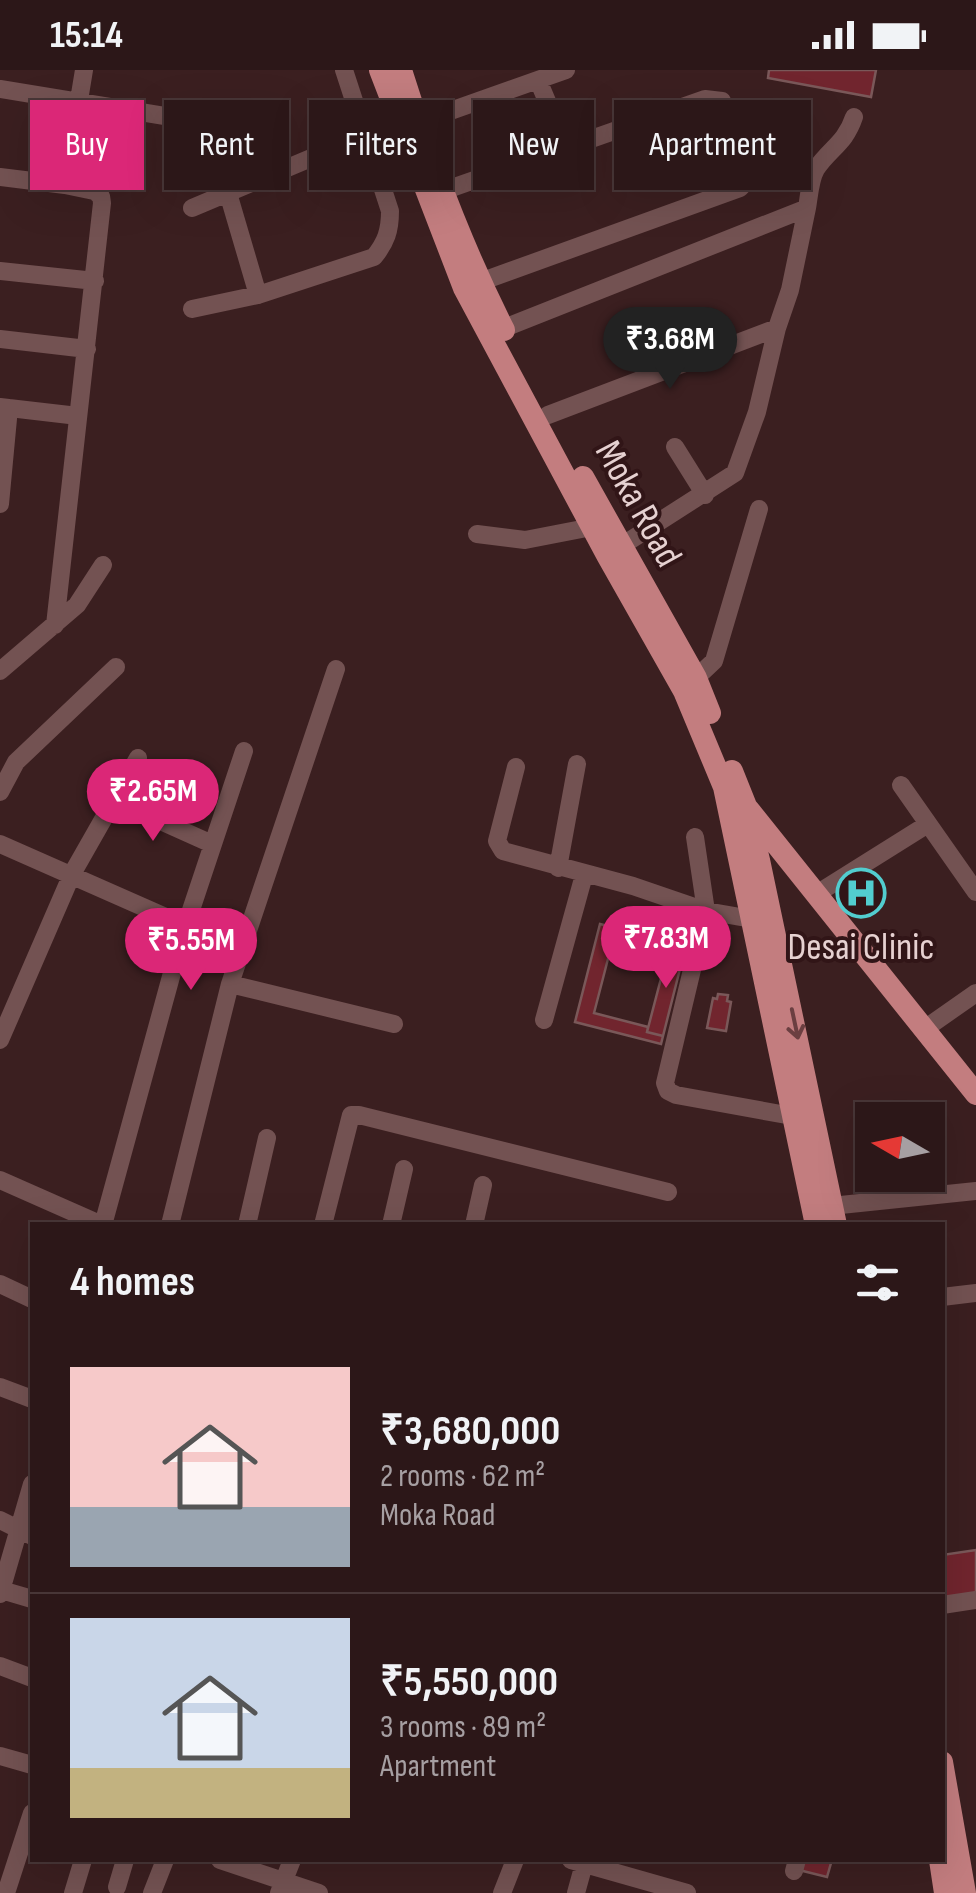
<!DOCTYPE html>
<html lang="en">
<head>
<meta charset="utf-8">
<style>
	:root { --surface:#2c1718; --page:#342021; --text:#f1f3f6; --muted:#a69fa2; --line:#483637; --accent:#db2777 }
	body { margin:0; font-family:"Sofia Sans Condensed",sans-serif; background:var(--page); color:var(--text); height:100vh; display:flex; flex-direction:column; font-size:38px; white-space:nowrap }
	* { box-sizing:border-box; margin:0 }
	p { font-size:32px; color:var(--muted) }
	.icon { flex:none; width:55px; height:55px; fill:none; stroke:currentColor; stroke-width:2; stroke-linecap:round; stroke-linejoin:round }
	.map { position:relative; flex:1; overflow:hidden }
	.sheet { position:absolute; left:30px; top:1152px; width:915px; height:640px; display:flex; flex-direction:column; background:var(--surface); border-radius:0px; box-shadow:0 10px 40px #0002,0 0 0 2px var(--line) }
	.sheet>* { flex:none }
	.banner { position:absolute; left:30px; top:30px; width:918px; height:90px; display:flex; gap:20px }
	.needle { width:65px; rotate:279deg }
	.tools { position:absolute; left:855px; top:1032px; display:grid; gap:20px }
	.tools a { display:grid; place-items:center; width:90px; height:90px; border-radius:0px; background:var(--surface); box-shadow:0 10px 40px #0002,0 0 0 2px var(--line); font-size:50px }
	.price { position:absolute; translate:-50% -85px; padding:0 22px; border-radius:35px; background:var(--accent); color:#fff; font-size:32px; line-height:65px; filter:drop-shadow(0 2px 5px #0008) }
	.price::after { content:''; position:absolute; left:50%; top:60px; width:30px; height:22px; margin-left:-15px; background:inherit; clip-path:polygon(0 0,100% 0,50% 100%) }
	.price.active { background:#222; color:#fff }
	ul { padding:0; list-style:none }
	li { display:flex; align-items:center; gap:30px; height:250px; padding:0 40px }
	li+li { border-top:2px solid var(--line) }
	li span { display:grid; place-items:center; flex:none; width:280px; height:200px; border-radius:0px; color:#555 }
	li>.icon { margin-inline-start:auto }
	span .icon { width:120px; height:120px; fill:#fffc; stroke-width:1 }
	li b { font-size:42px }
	h2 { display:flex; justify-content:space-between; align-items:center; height:120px; padding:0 40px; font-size:42px }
	.chip { padding:0 35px; border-radius:0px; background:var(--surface); box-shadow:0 10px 40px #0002,0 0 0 2px var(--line); font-size:35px; line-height:90px }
	.chip.active { background:var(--accent); color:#fff }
	.status { display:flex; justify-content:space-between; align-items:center; height:70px; padding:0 50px; background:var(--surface); direction:ltr }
	.status svg { height:28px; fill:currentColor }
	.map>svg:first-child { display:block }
</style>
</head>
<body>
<div class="status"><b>15:14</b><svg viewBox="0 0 49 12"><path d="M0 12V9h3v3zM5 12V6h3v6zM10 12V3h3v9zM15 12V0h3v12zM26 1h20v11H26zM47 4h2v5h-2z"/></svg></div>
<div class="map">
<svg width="976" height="1823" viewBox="0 0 976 1823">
	<rect width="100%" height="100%" fill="#3b1f20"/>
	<!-- building -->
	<path fill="#71252e" stroke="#7a5859" stroke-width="2.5" d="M769 0H876L871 27 768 8Z
		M600 854 616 858 594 943 648 957 647 962 663 966 661 974 575 952Z
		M670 874 685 879 663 966 647 962Z
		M718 924 728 925 727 931 731 932 726 961 707 958 713 928 717 929Z
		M976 1480V1526L942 1531V1485Z
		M801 1790 831 1793 827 1807 799 1800Z"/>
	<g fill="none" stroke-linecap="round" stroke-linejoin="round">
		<!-- minor -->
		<path stroke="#735252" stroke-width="18" d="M538 10 566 76
			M0 19 189 50
			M408 56 566 0
			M0 107 65 115
			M443 121 705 29 722 31 725 38 746 104 745 113 740 118 480 212
			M228 123 258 225
			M192 138 399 51
			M0 201 95 211
			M192 239 258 225 374 187C386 172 390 161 390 141L344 0
			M494 262 807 138C809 127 810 109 816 99 830 78 845 74 854 47
			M0 269 87 279
			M0 337 78 346
			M548 345 777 258
			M675 377 705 425
			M0 434 9 338
			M477 464 525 470 592 457
			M612 482 735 403 757 342 777 258 790 220 807 138
			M55 555 102 133 101 126 94 121 65 115 84 0
			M0 601 77 535 103 495
			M696 608 714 591 759 439
			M516 697 497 771 503 781 633 816 706 841 752 849
			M901 715 976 822
			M0 722 16 692 116 597
			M114 730 212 774
			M695 767 706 841 665 1013 668 1021 676 1025 792 1046
			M0 774 186 856
			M558 798 577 694
			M818 823 928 754
			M230 914 394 954
			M544 950 584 805
			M923 960 976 923
			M0 970 72 804 138 688
			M0 1110 102 1155
			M831 1136 976 1121
			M103 1155 181 870 244 681
			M170 1155 230 914 336 599
			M247 1155 267 1068
			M323 1155 351 1045H359L668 1122
			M391 1155 404 1099
			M474 1155 483 1115
			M0 1214 32 1229
			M942 1227 976 1223
			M0 1317 32 1329
			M0 1450 32 1466
			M1 1520 32 1529
			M0 1524 32 1414
			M942 1535 976 1530
			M0 1596 32 1608
			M0 1686 32 1695
			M220 1790 319 1823
			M571 1790 687 1823
			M794 1801 797 1790
			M117 1817 125 1790
			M6 1823 32 1743
			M73 1823 83 1790
			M152 1823 165 1790
			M279 1823 292 1790
			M502 1823 515 1790
			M576 1823 584 1794"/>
		<!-- major -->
		<path stroke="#c37d7f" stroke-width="22" d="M380 0 464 218 607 485 684 621 724 717 816 1155
			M401 0C429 89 462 177 504 260
			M583 407 696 608 710 643
			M732 701 746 736 759 790 836 1155
			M749 740 976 1024
			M942 1692 965 1823
			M940 1790 945 1823"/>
	</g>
	<!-- one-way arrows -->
	<defs><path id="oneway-shaft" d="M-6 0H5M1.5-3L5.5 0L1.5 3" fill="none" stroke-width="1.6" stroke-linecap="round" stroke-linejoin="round" transform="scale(2.5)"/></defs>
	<use stroke="#6b3f41" href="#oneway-shaft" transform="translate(795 954) rotate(78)"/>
	<!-- icons -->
	<defs>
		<g id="hospital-ring" transform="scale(2.5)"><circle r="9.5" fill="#311517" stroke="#52cdcf" stroke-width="1.5"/><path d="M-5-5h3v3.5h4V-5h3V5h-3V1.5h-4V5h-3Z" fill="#52cdcf"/></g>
	</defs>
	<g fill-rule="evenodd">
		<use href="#hospital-ring" x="861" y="823"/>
	</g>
	<g text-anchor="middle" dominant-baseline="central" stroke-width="8" stroke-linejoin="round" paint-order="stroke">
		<!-- street labels -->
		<g font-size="38" fill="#e6d1d1" stroke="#311517">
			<text transform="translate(638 434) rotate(61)">Moka Road</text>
		</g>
		<!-- poi labels -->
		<g font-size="38" fill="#e6d1d1" stroke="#311517">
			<text x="861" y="877">Desai Clinic</text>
		</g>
	</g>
</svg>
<div class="tools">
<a><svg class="needle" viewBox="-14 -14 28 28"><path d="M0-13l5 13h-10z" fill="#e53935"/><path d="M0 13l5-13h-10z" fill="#a69fa2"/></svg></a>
</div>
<b class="price active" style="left:670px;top:322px">₹3.68M</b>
<b class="price" style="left:153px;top:774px">₹2.65M</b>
<b class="price" style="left:666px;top:921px">₹7.83M</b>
<b class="price" style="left:191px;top:923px">₹5.55M</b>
<div class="banner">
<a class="chip active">Buy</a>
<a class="chip">Rent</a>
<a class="chip">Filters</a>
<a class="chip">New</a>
<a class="chip">Apartment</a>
</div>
<section class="sheet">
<h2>4 homes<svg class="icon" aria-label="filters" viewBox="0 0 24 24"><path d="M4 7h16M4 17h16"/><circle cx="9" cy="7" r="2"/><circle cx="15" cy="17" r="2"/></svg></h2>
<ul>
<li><span style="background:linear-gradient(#f6c9c9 70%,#9aa5b1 0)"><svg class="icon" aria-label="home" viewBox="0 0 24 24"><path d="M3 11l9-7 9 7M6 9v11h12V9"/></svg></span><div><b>₹3,680,000</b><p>2 rooms · 62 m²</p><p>Moka Road</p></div></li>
<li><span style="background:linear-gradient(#c9d6e8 75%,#c2b280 0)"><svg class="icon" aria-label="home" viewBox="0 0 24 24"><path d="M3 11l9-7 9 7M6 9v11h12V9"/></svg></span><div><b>₹5,550,000</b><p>3 rooms · 89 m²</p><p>Apartment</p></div></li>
</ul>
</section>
</div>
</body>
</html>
